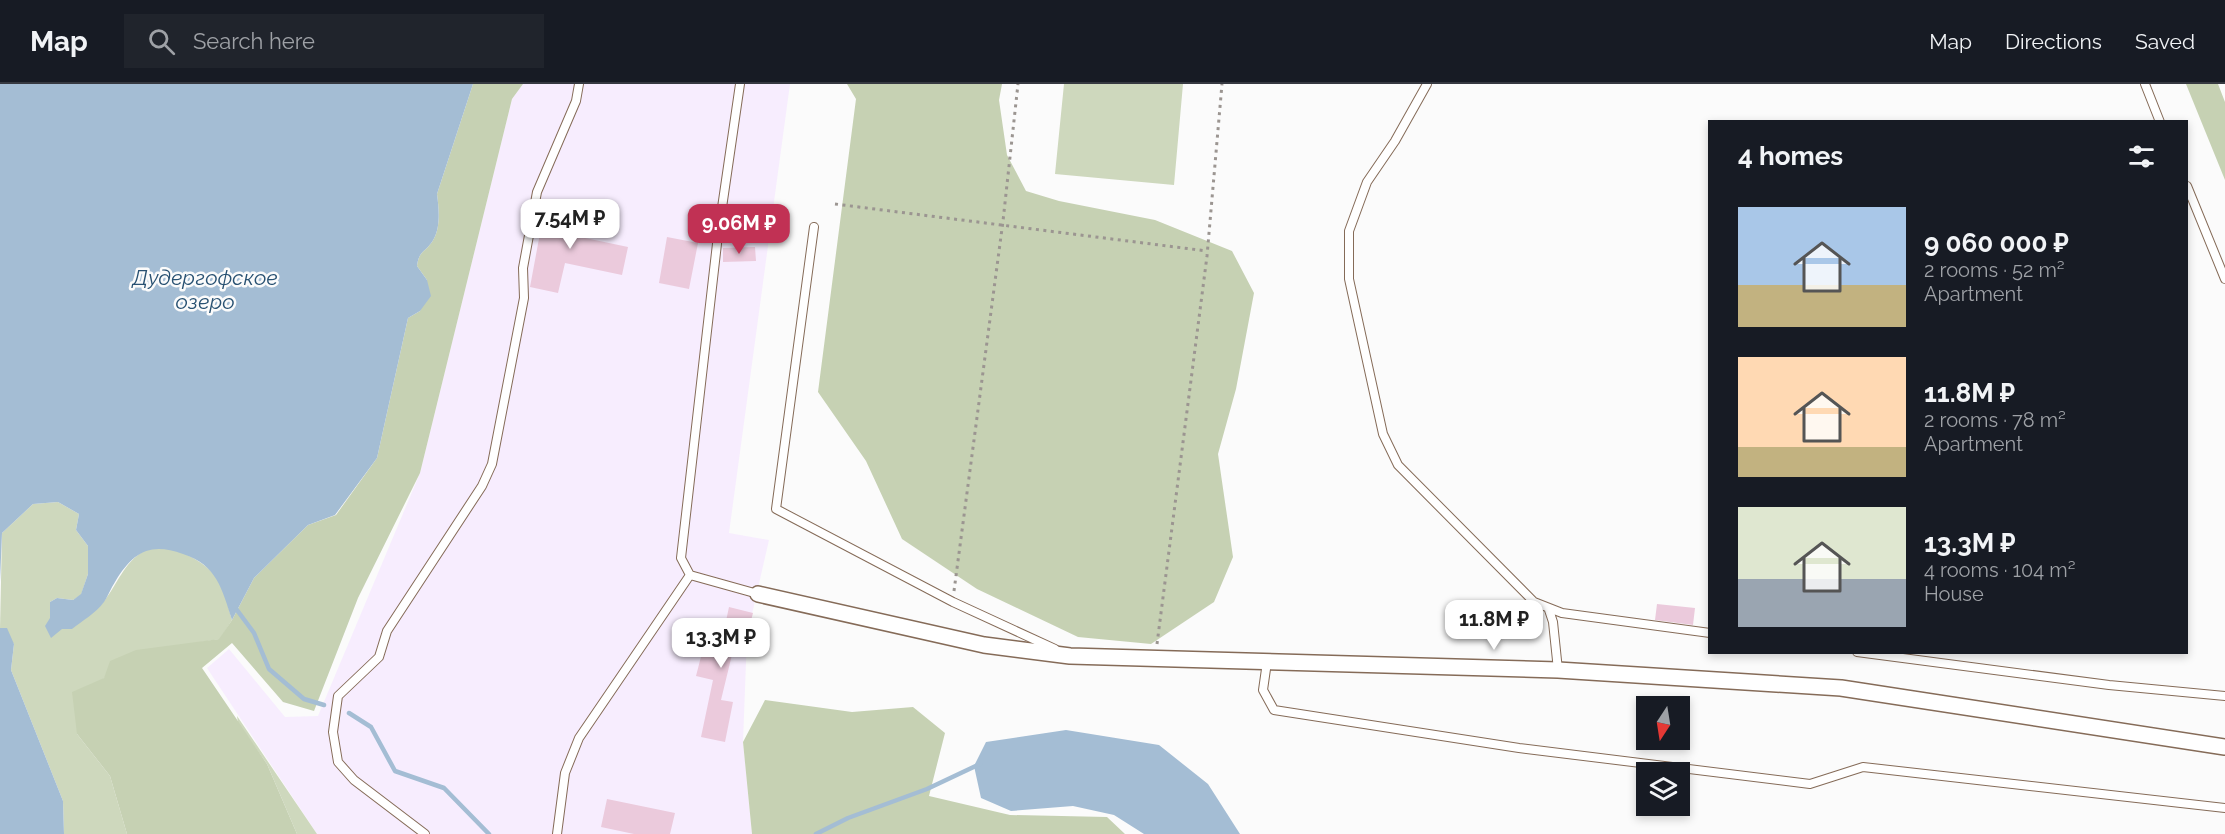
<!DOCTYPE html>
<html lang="en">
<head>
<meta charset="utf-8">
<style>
	:root { --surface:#171b24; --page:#20242c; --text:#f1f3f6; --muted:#9ea1a6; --line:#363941; --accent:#c13154 }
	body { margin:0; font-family:Raleway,sans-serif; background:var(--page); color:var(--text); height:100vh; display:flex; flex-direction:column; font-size:22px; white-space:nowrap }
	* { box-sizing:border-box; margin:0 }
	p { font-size:20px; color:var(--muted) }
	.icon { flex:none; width:33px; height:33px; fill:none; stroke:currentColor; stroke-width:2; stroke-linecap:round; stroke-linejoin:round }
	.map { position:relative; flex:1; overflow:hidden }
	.panel { position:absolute; left:1708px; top:36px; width:480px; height:534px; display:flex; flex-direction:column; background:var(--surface); border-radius:0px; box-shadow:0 3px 9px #0003 }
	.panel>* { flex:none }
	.needle { width:39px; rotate:192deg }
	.controls { position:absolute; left:1636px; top:612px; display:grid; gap:12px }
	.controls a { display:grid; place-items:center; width:54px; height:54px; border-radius:0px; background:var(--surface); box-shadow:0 3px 9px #0003; font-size:30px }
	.price { position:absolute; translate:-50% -51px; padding:0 14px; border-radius:12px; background:#fff; color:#222; font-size:20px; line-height:39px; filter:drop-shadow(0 2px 3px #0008) }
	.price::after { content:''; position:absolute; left:50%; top:36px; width:18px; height:14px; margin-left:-9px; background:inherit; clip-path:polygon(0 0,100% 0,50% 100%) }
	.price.active { background:var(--accent); color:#fff }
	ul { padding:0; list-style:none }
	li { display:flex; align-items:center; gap:18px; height:150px; padding:0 30px }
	li span { display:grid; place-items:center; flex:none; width:168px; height:120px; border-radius:0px; color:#555 }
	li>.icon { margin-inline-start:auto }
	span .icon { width:72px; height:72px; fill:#fffc; stroke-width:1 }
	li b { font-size:26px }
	h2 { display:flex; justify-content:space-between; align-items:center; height:72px; padding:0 30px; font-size:26px }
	header { display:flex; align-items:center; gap:36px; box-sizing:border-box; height:84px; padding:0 30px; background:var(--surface); border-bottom:2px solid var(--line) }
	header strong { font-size:28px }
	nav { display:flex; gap:33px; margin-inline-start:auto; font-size:21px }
	.search { width:420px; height:54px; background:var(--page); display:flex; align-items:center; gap:15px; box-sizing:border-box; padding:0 21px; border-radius:0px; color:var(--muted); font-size:22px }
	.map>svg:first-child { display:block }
</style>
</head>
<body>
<header>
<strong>Map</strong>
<div class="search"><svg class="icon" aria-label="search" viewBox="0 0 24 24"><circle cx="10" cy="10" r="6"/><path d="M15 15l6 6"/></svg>Search here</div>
<nav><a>Map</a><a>Directions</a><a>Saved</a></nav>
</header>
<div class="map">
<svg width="2225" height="750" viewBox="0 0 2225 750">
	<rect width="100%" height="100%" fill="#fbfbfb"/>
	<!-- industrial -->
	<path fill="#f7edfe" d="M523 0H790L729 449 769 456 747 552 743 658 752 750H317L207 584 229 565 285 633 318 632 420 389 512 15Z"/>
	<!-- green -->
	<path fill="#ced8bd" d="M1064 0H1183L1174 101 1055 90Z
		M58 418 79 430 76 446 88 462V490L81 511 73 516 57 514 50 518V534L62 545C74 537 96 529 104 517 117 501 124 478 144 467 166 455 207 477 219 497 226 508 228 524 232 536L220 555 195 559 104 594 77 650 110 692 127 750H64L63 717 11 586 14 560 0 544 2 449 33 420Z
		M237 632 317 750H297L267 680 238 639Z"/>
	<!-- forest -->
	<path fill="#c6d1b3" d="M473 0H523L512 15 420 389 358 514 314 627 283 618 232 559 202 584 267 680 297 750H127L110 692 77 650 72 608 104 594 110 577 136 566 219 555 232 536 254 494 308 441 336 431 377 374 408 234 420 227 427 196 417 182C419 167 424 169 432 158 441 145 439 125 437 110Z
		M847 0H1002L999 16 1007 71 1026 107 1059 117 1155 136 1232 167 1254 209 1236 305 1218 370 1233 473 1214 518 1151 560 1078 553 977 505 902 455 866 377 818 308 856 15Z
		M2186 0H2218L2225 18V96Z
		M765 616 852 628 913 623 945 649 929 712 1010 731 1107 733 1125 750H752L743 658Z"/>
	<!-- water -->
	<path fill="#a4bdd4" d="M0 0H473L437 110C439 125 441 145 432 158 424 169 419 167 417 182L427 196 431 212 420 227 408 234 377 374 335 431 308 441 254 494 232 536C222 505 217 481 183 470 150 458 133 468 115 498 111 504 108 512 104 518 96 529 82 537 72 545H62L51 554 45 542 50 534V518L57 514 73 516 81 510 88 490V462L76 446 79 430 58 418 33 420 2 449 0 498Z
		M0 544H7L14 560 11 586 63 717 64 750H0Z
		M1066 646 1159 661 1208 700 1240 750H1144L1114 731 1073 722 1011 727 981 714 974 682 986 658Z"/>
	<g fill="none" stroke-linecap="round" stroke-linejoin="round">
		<!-- stream -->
		<path stroke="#a4bdd4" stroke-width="4.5" d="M237 526 254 549 269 585 304 615 324 621
			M349 629 371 643 395 687 444 704 489 750
			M816 750 848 734 927 705 980 680"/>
	</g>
	<!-- building -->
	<path fill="#ebcadc" d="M546 117 577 123 571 151 628 163 622 191 565 179 558 209 530 203Z
		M667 153 698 159 689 205 659 199Z
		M755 163 756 177 723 178V164Z
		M1657 520 1695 524 1693 541 1655 536Z
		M729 523 753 529 747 552 737 550 721 616 733 618 725 658 701 653 713 596 696 592 711 534 726 537Z
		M607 715 675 729 670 750H634L601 743Z"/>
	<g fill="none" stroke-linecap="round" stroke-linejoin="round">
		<!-- service casing -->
		<g stroke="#856b58" stroke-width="10">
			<path id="service" d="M740 0 718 151 681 474 690 491 758 510
				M1427 0 1395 57 1367 98 1349 147V195L1383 350 1398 381 1534 518 1562 529 1710 549
				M2145 0 2160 38
				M2187 102 2225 195
				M814 143 776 425 953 518 1055 565
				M1549 526 1553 538 1558 586
				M1857 568 2109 601 2225 612
				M1267 578 1263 606 1274 626 1519 664 1810 700 1863 683 2225 724
				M425 750 354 696 338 678 333 648 338 612 379 573 387 547 482 402 492 380 524 214 523 184 537 108 576 17 579 0
				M557 750 565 689 579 654 690 491"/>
		</g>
		<!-- minor casing -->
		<g stroke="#856b58" stroke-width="18">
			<path id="minor" d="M758 510 984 561 1070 572 1558 586 1841 604 2225 663"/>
		</g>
		<!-- path -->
		<path stroke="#9b9591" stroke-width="3" stroke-dasharray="3 4.5" stroke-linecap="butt" d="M835 120 1207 167
			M954 507 1003 137 1018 0
			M1157 560 1207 172 1222 0"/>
		<!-- service -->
		<use href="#service" stroke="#fff" stroke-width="8"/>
		<!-- minor -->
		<use href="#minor" stroke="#fff" stroke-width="15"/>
	</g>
	<g text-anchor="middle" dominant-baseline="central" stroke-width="5" stroke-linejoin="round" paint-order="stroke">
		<!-- water labels -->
		<g font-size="21" font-style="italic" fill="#285172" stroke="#fbfbfb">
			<text x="205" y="193">Дудергофское<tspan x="205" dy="24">озеро</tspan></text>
		</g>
	</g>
</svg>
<div class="controls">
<a><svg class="needle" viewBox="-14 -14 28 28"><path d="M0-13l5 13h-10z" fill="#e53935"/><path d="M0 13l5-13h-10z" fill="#9ea1a6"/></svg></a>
<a><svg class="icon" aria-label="layers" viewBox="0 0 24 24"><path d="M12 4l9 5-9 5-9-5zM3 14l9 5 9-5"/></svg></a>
</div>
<b class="price" style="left:570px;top:166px">7.54M ₽</b>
<b class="price active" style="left:739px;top:171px">9.06M ₽</b>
<b class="price" style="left:1494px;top:567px">11.8M ₽</b>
<b class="price" style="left:721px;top:585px">13.3M ₽</b>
<section class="panel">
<h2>4 homes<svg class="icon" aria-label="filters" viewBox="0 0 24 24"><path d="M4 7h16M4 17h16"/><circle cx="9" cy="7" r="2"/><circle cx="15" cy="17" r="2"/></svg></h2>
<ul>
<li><span style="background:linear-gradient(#a9c7e8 65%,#c2b280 0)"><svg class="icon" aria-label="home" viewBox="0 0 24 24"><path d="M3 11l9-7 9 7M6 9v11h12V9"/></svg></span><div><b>9 060 000 ₽</b><p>2 rooms · 52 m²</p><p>Apartment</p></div></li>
<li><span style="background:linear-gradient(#ffd9b3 75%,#c2b280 0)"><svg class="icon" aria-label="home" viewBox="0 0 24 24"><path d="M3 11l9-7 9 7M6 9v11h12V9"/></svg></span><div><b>11.8M ₽</b><p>2 rooms · 78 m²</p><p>Apartment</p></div></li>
<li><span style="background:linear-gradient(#dfe7d0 60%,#9aa5b1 0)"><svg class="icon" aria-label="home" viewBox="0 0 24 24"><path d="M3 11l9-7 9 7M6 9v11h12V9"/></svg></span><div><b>13.3M ₽</b><p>4 rooms · 104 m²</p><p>House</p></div></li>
</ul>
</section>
</div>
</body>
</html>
